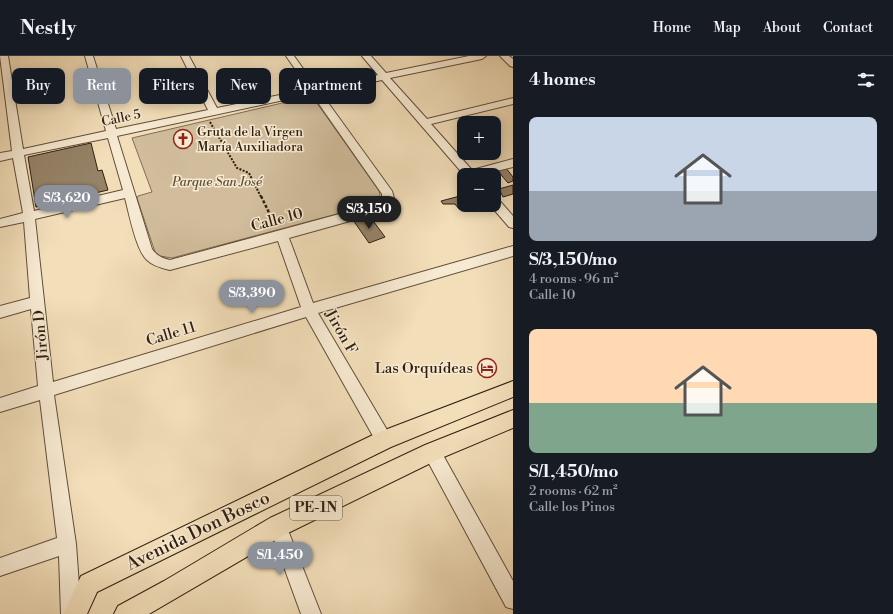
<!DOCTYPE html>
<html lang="en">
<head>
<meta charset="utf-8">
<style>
	:root { --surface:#171b24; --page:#242831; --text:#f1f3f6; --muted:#9ea1a6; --line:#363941; --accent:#8c9099 }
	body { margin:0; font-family:"Libre Bodoni",serif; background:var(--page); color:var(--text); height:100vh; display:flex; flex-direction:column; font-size:15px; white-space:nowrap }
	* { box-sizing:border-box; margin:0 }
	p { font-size:13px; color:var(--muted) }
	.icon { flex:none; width:22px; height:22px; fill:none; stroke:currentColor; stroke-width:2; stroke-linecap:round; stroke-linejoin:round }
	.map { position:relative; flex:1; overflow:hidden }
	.side { display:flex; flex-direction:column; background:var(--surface); width:380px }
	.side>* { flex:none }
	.hud { position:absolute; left:12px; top:12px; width:380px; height:36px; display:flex; gap:8px }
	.controls { position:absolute; left:457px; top:60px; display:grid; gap:8px }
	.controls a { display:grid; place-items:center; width:44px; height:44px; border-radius:8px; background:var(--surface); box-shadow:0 2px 10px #0003; font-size:20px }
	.price { position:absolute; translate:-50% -34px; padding:0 9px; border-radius:14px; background:var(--accent); color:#fff; font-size:13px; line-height:26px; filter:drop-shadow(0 1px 2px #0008) }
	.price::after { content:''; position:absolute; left:50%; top:24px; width:12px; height:9px; margin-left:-6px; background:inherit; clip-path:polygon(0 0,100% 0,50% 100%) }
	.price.selected { background:#222; color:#fff }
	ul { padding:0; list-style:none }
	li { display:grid; align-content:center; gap:8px; height:212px; padding:0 16px }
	li span { display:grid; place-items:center; height:124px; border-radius:8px; color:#555 }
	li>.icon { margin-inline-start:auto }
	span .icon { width:72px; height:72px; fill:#fffc; stroke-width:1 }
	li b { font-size:17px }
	h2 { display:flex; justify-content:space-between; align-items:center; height:48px; padding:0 16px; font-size:17px }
	.pill { padding:0 14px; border-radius:8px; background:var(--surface); box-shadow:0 2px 10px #0003; font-size:14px; line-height:36px }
	.pill.selected { background:var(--accent); color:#fff }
	header { display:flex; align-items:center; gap:24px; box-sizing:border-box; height:56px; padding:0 20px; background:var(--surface); border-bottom:1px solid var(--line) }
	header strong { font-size:19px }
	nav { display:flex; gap:22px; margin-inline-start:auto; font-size:14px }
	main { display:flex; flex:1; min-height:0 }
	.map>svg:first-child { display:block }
</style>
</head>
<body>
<header>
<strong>Nestly</strong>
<nav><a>Home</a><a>Map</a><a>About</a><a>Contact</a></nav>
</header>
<main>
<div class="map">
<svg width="513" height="558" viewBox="0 0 513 558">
	<rect width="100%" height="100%" fill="#f2deb9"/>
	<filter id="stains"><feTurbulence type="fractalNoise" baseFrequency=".005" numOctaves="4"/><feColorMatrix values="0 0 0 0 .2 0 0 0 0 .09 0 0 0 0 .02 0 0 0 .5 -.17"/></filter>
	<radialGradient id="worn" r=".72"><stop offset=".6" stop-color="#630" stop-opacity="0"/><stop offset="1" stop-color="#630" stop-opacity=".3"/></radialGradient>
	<!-- green -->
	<path fill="#d1bd9c" stroke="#806e56" d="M308 41 314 43 379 135 380 139 374 148 172 202 160 200 155 196 137 142 138 140 152 136 132 82Z"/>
	<!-- building -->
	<path fill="#958267" stroke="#301e0f" d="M91 87 98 115 102 114 108 134 36 151 28 101Z
		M506 112 513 121V125L508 127 497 114Z
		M513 129V138L503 141 499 133Z
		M464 139V149H476L459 153 455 148H443L441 145Z
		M371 162 385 181 369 187 353 164Z"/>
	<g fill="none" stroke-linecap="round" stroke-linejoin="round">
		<!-- minor casing -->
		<g stroke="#604e3a" stroke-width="2">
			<path id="minor" d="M0 0H8L23 93 106 75 85 0H93L116 73 208 54 181 0H189L217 52 309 33 286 0H294L317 32 378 19 362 0H371L386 17 469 0H486L482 3 390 22 427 63 513 42V48L431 68 472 114 513 103V111L480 119H464L382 24 321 37 392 135 394 142 386 155 289 182 313 247 513 190V200L318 257 390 379 392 384 390 389 384 392 378 389 306 261 54 339 76 488 81 558H61L59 500 0 520V502L57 482 40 344 0 356V342L38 330 31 253 0 262V250L30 242 24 166 0 171V163L23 157 13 102 0 105V97L12 95ZM312 38 382 138V144L380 147 170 204C162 202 157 200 152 193L117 80ZM108 82 123 134 34 155 24 99ZM125 142C129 157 136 194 147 204 153 210 162 212 170 214L278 185 301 251 53 326 35 163Z
				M500 0H509L513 3V11L510 10Z
				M494 142 498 143 513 160V172L509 171 490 149H494Z
				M432 388 438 390 513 525V553L506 551 426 402 424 396 426 390Z
				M278 461 284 464 321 558H301L269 470 272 464Z"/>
		</g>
		<!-- major casing -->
		<g stroke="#301e0f" stroke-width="2">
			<path id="major" d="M513 325V341L391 391 97 536 87 558H63L81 520 377 377Z
				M513 354V372L439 403 286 478 149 558H114L118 550 164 525 270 462 425 389Z"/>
		</g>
		<!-- path-far1 -->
		<path stroke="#301e0f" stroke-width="2" stroke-dasharray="2 1.5" stroke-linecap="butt" d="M210 66 237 112 249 117 261 141"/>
		<!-- path -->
		<path stroke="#301e0f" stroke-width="2.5" stroke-dasharray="3 2" stroke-linecap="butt" d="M261 140 275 169"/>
		<!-- minor -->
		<use href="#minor" fill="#f7ead2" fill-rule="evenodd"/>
		<!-- major -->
		<use href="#major" fill="#f2deb9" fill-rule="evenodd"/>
	</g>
	<!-- icons -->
	<defs>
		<g id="church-ring" transform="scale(1)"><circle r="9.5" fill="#f7ead2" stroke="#8f2418" stroke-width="1.5"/><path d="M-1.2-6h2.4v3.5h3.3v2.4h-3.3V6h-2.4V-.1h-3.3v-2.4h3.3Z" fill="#8f2418"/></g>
		<g id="hotel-ring" transform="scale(1)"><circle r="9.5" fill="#f7ead2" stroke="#8f2418" stroke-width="1.5"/><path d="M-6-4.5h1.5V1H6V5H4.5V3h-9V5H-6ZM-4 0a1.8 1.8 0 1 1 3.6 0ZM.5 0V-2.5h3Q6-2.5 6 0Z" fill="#8f2418"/></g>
	</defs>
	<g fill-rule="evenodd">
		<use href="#church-ring" x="183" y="83"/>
		<use href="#hotel-ring" x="487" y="312"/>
	</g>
	<g text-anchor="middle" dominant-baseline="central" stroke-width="3" stroke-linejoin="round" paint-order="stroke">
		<!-- far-street labels -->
		<g font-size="13" fill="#301e0f" stroke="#f7ead2">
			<text transform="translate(121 62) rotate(-12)">Calle 5</text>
		</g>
		<!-- far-poi labels -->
		<g font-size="13" fill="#301e0f" stroke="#f7ead2" text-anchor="start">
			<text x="197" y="76">Gruta de la Virgen<tspan x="197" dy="15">María Auxiliadora</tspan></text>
		</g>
		<!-- far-park labels -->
		<g font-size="13" font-style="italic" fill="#604e39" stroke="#f7ead2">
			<text x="217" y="126">Parque San José</text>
		</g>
		<!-- shield labels -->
		<rect fill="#f7ead2" stroke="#6c5b4a" stroke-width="1" x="290" y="440" width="52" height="24" rx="3"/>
		<g font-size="14" font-weight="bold" fill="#301e0f">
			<text x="316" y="452">PE-1N</text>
		</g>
		<!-- street labels -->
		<g font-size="15" fill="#301e0f" stroke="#f7ead2">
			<text transform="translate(277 164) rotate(-15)">Calle 10</text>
			<text transform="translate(341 276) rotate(60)">Jirón F</text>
			<text transform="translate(171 278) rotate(-17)">Calle 11</text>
			<text transform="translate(41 279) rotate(-95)">Jirón D</text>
		</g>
		<!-- poi labels -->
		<g font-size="15" fill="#301e0f" stroke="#f7ead2" text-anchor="end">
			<text x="473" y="312">Las Orquídeas</text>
		</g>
		<!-- near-street labels -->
		<g font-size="18" fill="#301e0f" stroke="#f7ead2">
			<text transform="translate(198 475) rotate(-26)">Avenida Don Bosco</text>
		</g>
	</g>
	<rect width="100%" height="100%" filter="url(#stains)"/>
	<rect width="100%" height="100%" fill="url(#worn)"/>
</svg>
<div class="controls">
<a>+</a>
<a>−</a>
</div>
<b class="price" style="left:67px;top:163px">S/3,620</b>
<b class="price selected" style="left:369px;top:174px">S/3,150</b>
<b class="price" style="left:252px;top:258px">S/3,390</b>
<b class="price" style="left:280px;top:520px">S/1,450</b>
<div class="hud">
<a class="pill">Buy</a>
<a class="pill selected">Rent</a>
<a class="pill">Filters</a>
<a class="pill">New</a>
<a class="pill">Apartment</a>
</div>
</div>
<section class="side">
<h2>4 homes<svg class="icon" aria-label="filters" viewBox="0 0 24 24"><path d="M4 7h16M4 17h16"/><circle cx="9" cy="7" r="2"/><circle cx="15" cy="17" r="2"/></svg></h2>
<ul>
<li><span style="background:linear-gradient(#c9d6e8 60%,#9aa5b1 0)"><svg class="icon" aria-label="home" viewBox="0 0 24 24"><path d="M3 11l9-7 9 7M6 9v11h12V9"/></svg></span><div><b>S/3,150/mo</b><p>4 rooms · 96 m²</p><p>Calle 10</p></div></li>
<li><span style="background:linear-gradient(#ffd9b3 60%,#7fa58c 0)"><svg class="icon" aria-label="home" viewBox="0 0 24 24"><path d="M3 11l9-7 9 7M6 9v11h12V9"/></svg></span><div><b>S/1,450/mo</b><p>2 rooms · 62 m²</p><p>Calle los Pinos</p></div></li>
</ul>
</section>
</main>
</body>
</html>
